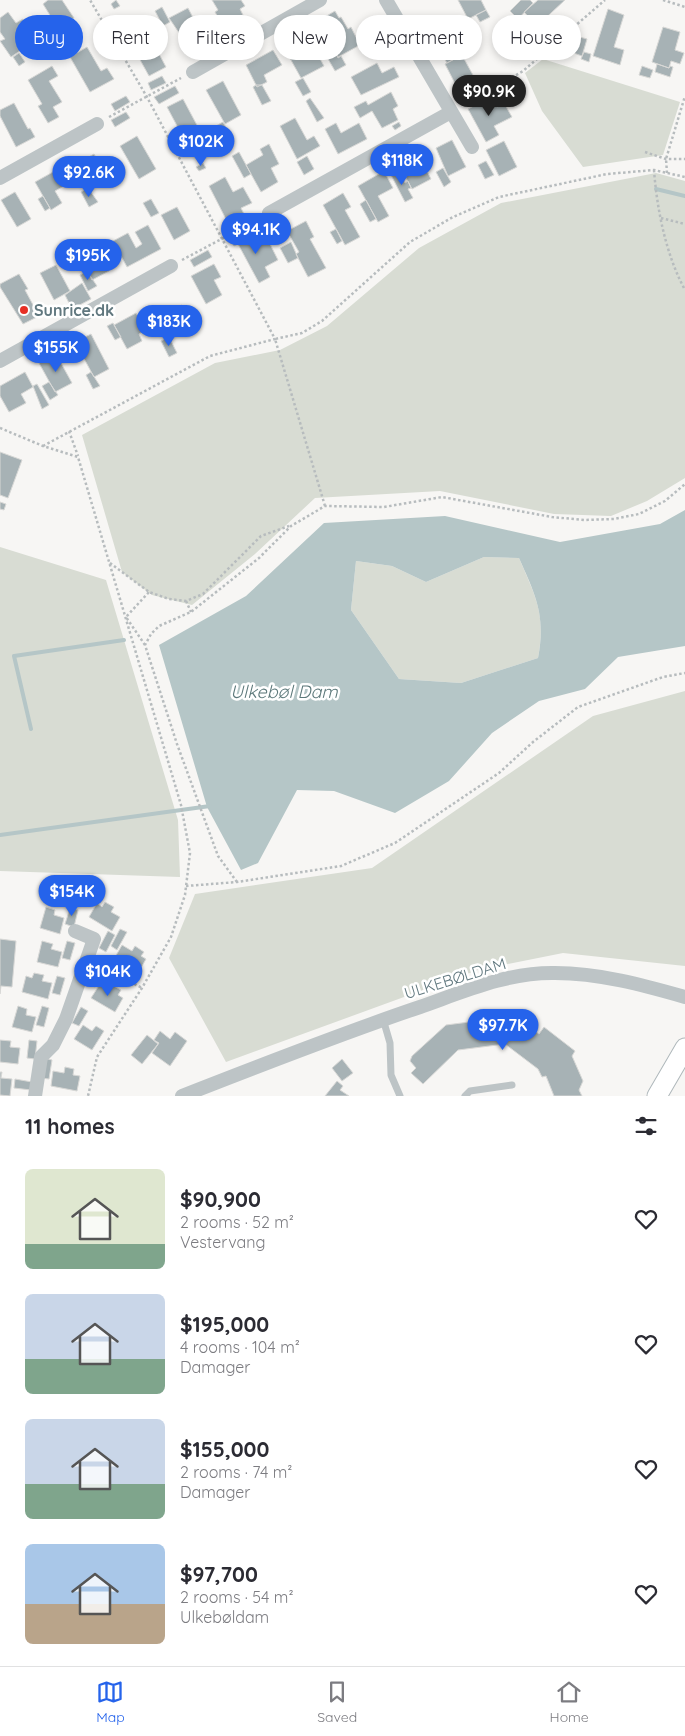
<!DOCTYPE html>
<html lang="en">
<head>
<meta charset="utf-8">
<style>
	:root { --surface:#fff; --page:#f7f7f7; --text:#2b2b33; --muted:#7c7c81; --line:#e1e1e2; --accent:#2563eb }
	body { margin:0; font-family:Quicksand,sans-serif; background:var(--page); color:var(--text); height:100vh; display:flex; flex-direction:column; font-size:19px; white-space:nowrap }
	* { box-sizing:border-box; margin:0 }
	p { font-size:16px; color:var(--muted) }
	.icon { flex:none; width:28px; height:28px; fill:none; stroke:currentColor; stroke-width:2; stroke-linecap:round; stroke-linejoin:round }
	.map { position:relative; height:1096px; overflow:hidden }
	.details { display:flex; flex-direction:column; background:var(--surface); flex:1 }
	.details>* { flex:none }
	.hud { position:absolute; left:15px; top:15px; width:655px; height:45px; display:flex; gap:10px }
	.price { position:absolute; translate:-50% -42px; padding:0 11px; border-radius:18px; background:var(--accent); color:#fff; font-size:16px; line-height:32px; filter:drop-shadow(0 1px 2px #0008) }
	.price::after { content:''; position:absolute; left:50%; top:30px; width:15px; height:11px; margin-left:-8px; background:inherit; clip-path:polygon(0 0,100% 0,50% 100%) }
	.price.on { background:#222; color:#fff }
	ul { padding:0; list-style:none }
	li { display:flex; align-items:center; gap:15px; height:125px; padding:0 25px }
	li span { display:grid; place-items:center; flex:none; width:140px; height:100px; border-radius:8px; color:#555 }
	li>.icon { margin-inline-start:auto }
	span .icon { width:60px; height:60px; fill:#fffc; stroke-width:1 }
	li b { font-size:21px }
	h2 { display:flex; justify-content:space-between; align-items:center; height:60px; padding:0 25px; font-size:21px }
	.pill { padding:0 18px; border-radius:22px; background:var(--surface); box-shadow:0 2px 8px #0003; font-size:18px; line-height:45px }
	.pill.on { background:var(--accent); color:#fff }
	.dock { display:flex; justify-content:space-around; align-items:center; height:70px; border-top:1px solid var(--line); background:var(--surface); font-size:14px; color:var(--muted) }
	.dock a { display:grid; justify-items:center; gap:2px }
	.dock .on { color:var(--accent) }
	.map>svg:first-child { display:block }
</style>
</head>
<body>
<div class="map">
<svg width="685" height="1096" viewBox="0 0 685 1096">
	<rect width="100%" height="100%" fill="#f7f6f4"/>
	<!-- green -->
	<path fill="#d8dcd3" d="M543 59 680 102 663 155 583 167 542 111 525 73Z
		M656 173 685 181V478L647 501 611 516 554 514 440 491 315 498 255 554 192 605 152 595 122 572 82 435 215 363 280 350 327 326 419 248 501 203Z
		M0 547 106 580 178 820 180 877 0 871Z
		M484 557 519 558C536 598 546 614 538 658L461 683 399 679 351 610 356 561 392 566 426 582Z
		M685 691V966L563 953 478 970 226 1062 169 958 195 894 372 868 593 716Z"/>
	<!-- water -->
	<path fill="#b5c6c7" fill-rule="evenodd" d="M685 510V646L618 657 585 689 539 701 492 733 449 781 395 813 334 791 297 790 258 863 241 870 207 807 159 645 246 596 324 523 445 516 560 542 660 524ZM484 557 519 558C536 596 546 616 538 658L461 683 399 679 351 610 356 561 392 566 426 582Z"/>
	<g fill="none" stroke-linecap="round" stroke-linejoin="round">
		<!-- stream -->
		<path stroke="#b5c6c7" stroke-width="4" d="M656 189 685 196
			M31 729 14 656 124 640
			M0 835 210 806"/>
	</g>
	<!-- building -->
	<path fill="#a7b2b5" stroke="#d8d8d6" d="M48 0H62L74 18 58 28 43 4Z
		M116 0 120 6 114 9 111 4Z
		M212 0H241L245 6 240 9 246 21 226 31 215 12 218 10Z
		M458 0H481L486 10 468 19Z
		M521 0H530L533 3 518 19 510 11Z
		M538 0H565L537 26 524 12Z
		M162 7 170 22 163 26 155 11Z
		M188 8 200 31 184 40 169 18Z
		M608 9 624 15 614 47 624 50 620 65 593 56Z
		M486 10 490 17 480 22 476 15Z
		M335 11 339 18 341 17 348 29 351 27 360 45 338 57 318 21Z
		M8 12 16 23 23 19 29 27 22 32 30 44 11 57 0 41 5 39 0 32V18Z
		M54 21 64 33 57 38 48 25Z
		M663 27 680 32 675 50 684 53 680 64 671 61 669 68 652 62Z
		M452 30 460 45 441 55 433 40Z
		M69 33 73 38 61 47 57 41Z
		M576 36 587 39 582 56 571 52Z
		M150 37 166 67 149 76 133 47Z
		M304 44 312 59 318 55 324 66 301 78 287 53Z
		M460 46 464 54 447 63 442 55Z
		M87 47 101 71 107 68 114 79 90 92 70 57Z
		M333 47 338 58 341 56 346 65 335 71 324 52Z
		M273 50 282 65 264 75 267 82 257 87 246 65Z
		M584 52 591 54 589 62 581 59Z
		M19 53 25 62 19 66 13 57Z
		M462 55 480 88 462 97 445 64Z
		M377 63 382 73 394 67 399 77 361 95 351 77Z
		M657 64 669 68 670 66 673 67 670 77 655 72Z
		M52 66 58 76 49 81 62 102 53 107 59 117 48 123 38 106 42 104 28 80Z
		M642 66 653 70 650 78 639 75Z
		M162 76 166 83 151 90 148 83Z
		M303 78 311 92 303 96 295 82Z
		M223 81 241 115 225 124 206 90Z
		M256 85H262L271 101 262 105 253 87Z
		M175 86 179 93 159 104 154 97Z
		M391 92 398 106 393 109 398 120 382 128 372 111 360 118 354 107 366 101 368 105Z
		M126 96 130 102 115 111 111 104Z
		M491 97 497 107 504 103 512 117 494 126 499 135 486 142 468 109Z
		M310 98 324 118 317 122 306 101Z
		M183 99 199 129 183 137 167 107Z
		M14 103 28 129 30 128 35 137 16 147 0 116V110Z
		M126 112 130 118 115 127 111 120Z
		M295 118 307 140 314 136 320 146 297 159 280 126Z
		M223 122 231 137 224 141 216 126Z
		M399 122 401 126 395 130 392 126Z
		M336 123 341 133 359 123 367 139 338 154 325 129Z
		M137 136 156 169 139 179 120 146Z
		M452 140 466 167 448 176 436 148Z
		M504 141 517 167 499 176 486 150Z
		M269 144 279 164 271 168 278 182 261 192 246 165 263 155 260 149Z
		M239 152 251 174 244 178 232 156Z
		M417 152 431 179 412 189 398 163Z
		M94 154 101 166 111 160 119 173 90 190 75 165Z
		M307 156 314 169 304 175 297 162Z
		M486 161 494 175 485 179 478 165Z
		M203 163 206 168 199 171 196 167Z
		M62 167 71 182 55 191 62 203 51 210 35 182Z
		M443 168 451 182 444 187 436 172Z
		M398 170 405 183 408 181 411 188 408 189 413 198 405 202 391 175Z
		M384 171 393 188 378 196 389 216 378 222 358 186Z
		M225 177 233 192 243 187 252 203 241 208 246 218 230 227 209 186Z
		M88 188 98 202 89 207 81 192Z
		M15 192 31 219 17 227 1 200Z
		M343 193 351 207 345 210 360 237 345 245 323 205Z
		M43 196 50 208 45 211 38 199Z
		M151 199 159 213 151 217 143 203Z
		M366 200 376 219 370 222 360 204Z
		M177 207 190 231 174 240 161 215Z
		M306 221 314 237 310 239 326 268 308 277 296 254 299 252 287 231Z
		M148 225 161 249 127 267 113 241 128 233 136 248 142 244 135 232Z
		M336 229 342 241 337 244 330 232Z
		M248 230 257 245 269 242 278 260 265 267 270 277 259 283 238 244 234 246 231 239Z
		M93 242 109 271 92 280 76 251Z
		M291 242 298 258 288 263 280 248Z
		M208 250 212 257 194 267 190 260Z
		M214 264 221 277 214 280 222 295 206 304 191 276Z
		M56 265 70 291 54 300 40 273Z
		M87 271 97 286 88 291 80 275Z
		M19 274 28 289 25 290 39 316 23 324 0 287V284Z
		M82 283 91 299 72 309 65 295Z
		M182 305 184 310 191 306 197 317 164 335 155 319Z
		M136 313 145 330 139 334 142 341 127 349 114 325Z
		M113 323 121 337 115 340 107 326Z
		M91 334 109 369 94 377 75 342Z
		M169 337 177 353 169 357 161 341Z
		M56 354 72 383 55 392 39 363Z
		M25 372 33 387 21 394 26 403 9 412 0 396V386Z
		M91 372 100 386 93 389 86 375Z
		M49 382 58 395 50 400 42 386Z
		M37 384 49 405 42 409 33 386Z
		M0 452 22 460 8 498 0 495Z
		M0 502 6 504 4 510 0 509Z
		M64 877 74 880 72 886 83 889 79 905 52 898 56 882 63 883Z
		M87 882 95 884 91 900 82 898Z
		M105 902 114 907 111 912 120 917 112 931 89 917 97 903 102 907Z
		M46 907 55 910 54 915 64 918 60 934 40 928Z
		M70 908 78 910 74 927 65 924Z
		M120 929 127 932 117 950 111 946Z
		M108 931 115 935 106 952 99 948Z
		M0 939 16 941 12 987 1 986 0 994Z
		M42 941 53 944 51 949 62 952 58 967 37 962Z
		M67 941 75 943 70 960 62 958Z
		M122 945 132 951 135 946 144 952 141 956 146 959 138 973 114 959Z
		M98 967 105 971 95 987 88 983Z
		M34 973 44 975 42 981 52 983 48 999 22 992 26 976 32 978Z
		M57 976 65 978 60 995 52 993Z
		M100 984 109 990 112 985 121 990 118 995 123 998 115 1012 91 998Z
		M18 1006 27 1009 26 1015 36 1017 32 1032 12 1027Z
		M42 1006 49 1008 44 1027 36 1025Z
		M81 1007 88 1011 79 1026 72 1023Z
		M498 1011 501 1024 519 1029 523 1023 539 1034 544 1027 575 1051 572 1056 583 1081 579 1090 582 1096H554L546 1076 542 1077 538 1069 505 1044 458 1050 423 1084 411 1073 416 1068 410 1061 412 1056 446 1025 477 1021 483 1015Z
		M83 1025 92 1031 96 1026 104 1031 92 1050 74 1039Z
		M160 1031 170 1039 175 1032 187 1041 170 1066 152 1053 159 1043 154 1040Z
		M147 1035 158 1044 142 1064 131 1055Z
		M0 1040 11 1041 10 1047 20 1048 18 1064 0 1062Z
		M29 1040 37 1041 35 1059 27 1058Z
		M44 1058 52 1060 49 1079 41 1078Z
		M342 1059 353 1073 342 1081 332 1068Z
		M65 1067 74 1069 73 1075 80 1076 77 1091 51 1086 53 1071 64 1073Z
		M0 1072H2L1 1078 12 1079 10 1096 0 1095Z
		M15 1079 32 1082 31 1090 14 1088Z
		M337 1081 343 1086 340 1090 349 1096H325Z"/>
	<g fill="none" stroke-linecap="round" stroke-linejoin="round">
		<!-- secondary casing -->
		<g stroke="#afb8bb" stroke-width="21">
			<path id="secondary" d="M657 1096 685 1048"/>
		</g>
		<!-- path -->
		<path stroke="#b7bcbe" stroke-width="2.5" stroke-dasharray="2.5 2.5" stroke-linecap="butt" d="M663 0 685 7
			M464 105 523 71 605 0
			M109 117 181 78
			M645 152 666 159H685
			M654 170C657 210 666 255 685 290
			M667 173 666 159 685 96
			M661 218 685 224
			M182 260 259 219
			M0 428 43 446 78 457 181 805 190 853 185 895 171 937 142 988 97 1057 88 1096
			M69 431 78 456
			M43 446 210 356 275 339 147 97 90 0
			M325 506 275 339 302 333 322 321 410 242 453 217 499 197 607 174 654 170 685 177
			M110 563 149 592 169 599 186 601 203 594 261 536 289 526
			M186 601 191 612
			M145 645 126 617 149 592
			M237 882 218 856 177 744 145 645 151 634 159 626 191 612 259 558 291 526 325 506 384 507 442 497 552 517 584 520 614 519 639 514 665 501 685 484
			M186 886 237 882 341 866 395 843 499 773 533 742 578 707 663 677 685 673
			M99 965 142 988"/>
		<!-- lane -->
		<path stroke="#bdc4c6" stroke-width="7" d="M383 1019 390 1043 391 1075 400 1096
			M465 1096 470 1091 512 1085"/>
		<!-- street -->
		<path stroke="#bdc4c6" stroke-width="14" d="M386 0 472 147
			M193 72 320 0
			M0 178 97 124
			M269 213 451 112
			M0 361 171 266
			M35 1096 41 1057 53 1045 66 1019 94 939 75 931
			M182 1096C261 1065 340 1034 420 1007 463 992 508 972 555 973 599 973 643 985 685 997"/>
		<!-- secondary -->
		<use href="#secondary" stroke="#fff" stroke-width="19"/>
	</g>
	<!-- markers -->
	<circle fill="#e62f25" stroke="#fff" stroke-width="2" cx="24" cy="310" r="5"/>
	<g text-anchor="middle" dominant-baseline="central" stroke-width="5" stroke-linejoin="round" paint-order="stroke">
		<!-- poi labels -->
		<g font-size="16" font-weight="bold" fill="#61787f" stroke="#fff" text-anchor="start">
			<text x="34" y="310">Sunrice.dk</text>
		</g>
		<!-- street labels -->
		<g font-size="16" fill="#61787f" stroke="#fff">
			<text transform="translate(455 978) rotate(-17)">ULKEBØLDAM</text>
		</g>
		<!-- water labels -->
		<g font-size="18" font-style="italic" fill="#5c787a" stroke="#fff">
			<text x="284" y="691">Ulkebøl Dam</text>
		</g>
	</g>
</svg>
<b class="price on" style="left:489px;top:117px">$90.9K</b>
<b class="price" style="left:201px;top:167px">$102K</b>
<b class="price" style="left:402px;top:186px">$118K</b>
<b class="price" style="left:89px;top:198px">$92.6K</b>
<b class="price" style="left:256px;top:255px">$94.1K</b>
<b class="price" style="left:88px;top:281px">$195K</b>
<b class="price" style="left:169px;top:347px">$183K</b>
<b class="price" style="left:56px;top:373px">$155K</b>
<b class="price" style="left:72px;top:917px">$154K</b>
<b class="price" style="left:108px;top:997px">$104K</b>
<b class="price" style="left:503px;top:1051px">$97.7K</b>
<div class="hud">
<a class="pill on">Buy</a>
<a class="pill">Rent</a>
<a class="pill">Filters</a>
<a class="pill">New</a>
<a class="pill">Apartment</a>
<a class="pill">House</a>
</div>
</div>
<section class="details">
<h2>11 homes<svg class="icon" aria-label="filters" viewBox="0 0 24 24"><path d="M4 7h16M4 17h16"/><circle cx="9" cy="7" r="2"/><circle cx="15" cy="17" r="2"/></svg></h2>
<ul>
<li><span style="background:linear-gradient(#dfe7d0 75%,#7fa58c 0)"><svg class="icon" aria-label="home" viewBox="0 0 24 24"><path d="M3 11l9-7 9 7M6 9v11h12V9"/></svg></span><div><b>$90,900</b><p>2 rooms · 52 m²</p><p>Vestervang</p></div><svg class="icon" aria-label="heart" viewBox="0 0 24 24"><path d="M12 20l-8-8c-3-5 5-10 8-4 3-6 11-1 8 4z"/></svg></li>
<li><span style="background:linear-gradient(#c9d6e8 65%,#7fa58c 0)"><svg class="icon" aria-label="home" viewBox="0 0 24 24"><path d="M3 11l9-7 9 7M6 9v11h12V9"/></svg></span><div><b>$195,000</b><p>4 rooms · 104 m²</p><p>Damager</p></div><svg class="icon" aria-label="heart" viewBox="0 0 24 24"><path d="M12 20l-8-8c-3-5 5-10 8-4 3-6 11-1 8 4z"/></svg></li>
<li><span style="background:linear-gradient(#c9d6e8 65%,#7fa58c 0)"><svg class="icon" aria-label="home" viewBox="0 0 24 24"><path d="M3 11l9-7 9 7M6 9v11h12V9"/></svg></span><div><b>$155,000</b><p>2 rooms · 74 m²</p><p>Damager</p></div><svg class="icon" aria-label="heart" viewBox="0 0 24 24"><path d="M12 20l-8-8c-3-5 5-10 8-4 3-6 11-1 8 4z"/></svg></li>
<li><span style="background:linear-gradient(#a9c7e8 60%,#b9a48a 0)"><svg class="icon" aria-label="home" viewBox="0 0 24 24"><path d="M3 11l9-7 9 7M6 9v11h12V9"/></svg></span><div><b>$97,700</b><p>2 rooms · 54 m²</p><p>Ulkebøldam</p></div><svg class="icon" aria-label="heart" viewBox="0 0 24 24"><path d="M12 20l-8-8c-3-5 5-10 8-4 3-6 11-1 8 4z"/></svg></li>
</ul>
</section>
<nav class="dock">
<a class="on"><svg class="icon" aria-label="map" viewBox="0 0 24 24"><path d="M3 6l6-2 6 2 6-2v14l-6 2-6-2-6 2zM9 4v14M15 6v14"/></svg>Map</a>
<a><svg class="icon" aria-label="saved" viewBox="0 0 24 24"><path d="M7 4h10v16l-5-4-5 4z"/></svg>Saved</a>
<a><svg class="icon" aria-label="home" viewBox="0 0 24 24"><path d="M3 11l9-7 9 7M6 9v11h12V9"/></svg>Home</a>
</nav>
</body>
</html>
